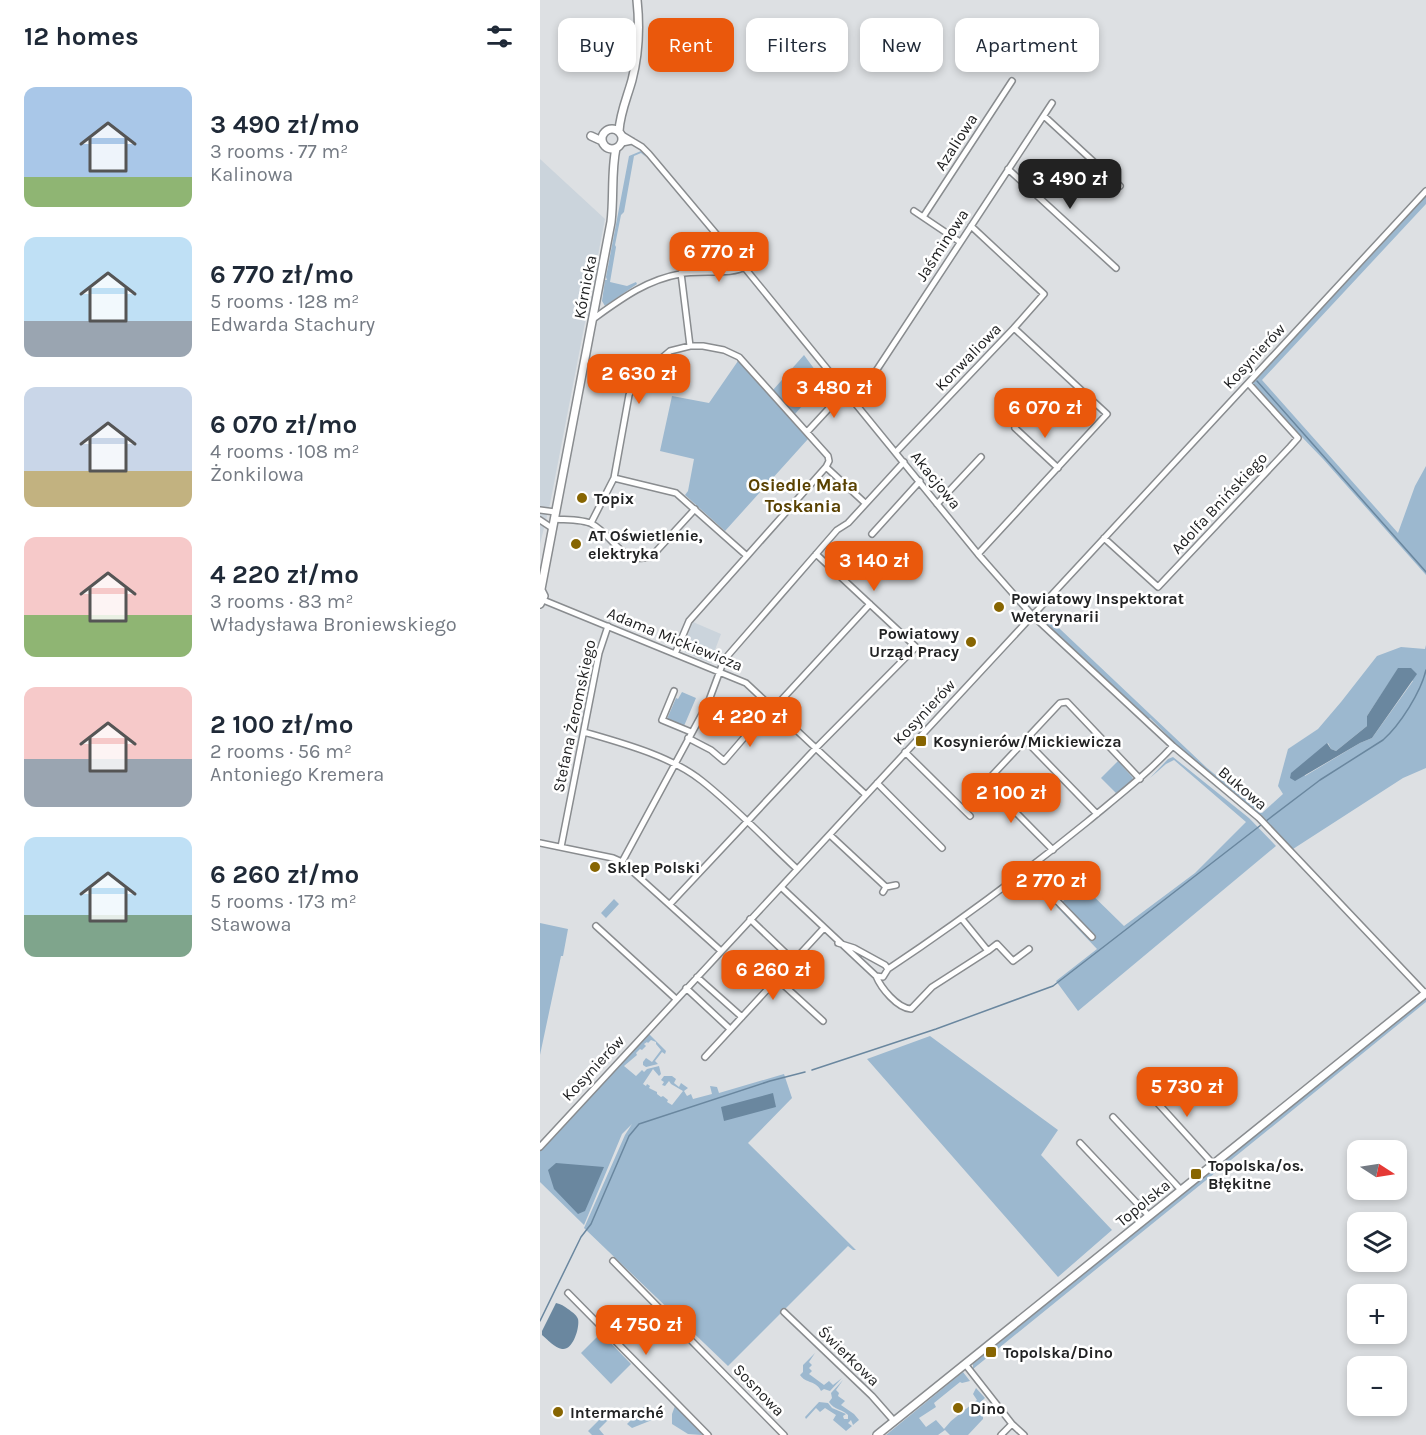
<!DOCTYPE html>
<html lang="en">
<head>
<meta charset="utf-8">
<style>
	:root { --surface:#fff; --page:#f2f2f3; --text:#1f2937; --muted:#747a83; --accent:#ea580c }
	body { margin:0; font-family:Karla,sans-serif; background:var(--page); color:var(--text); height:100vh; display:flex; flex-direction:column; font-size:22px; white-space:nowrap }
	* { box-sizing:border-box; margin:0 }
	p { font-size:20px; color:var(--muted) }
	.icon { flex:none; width:33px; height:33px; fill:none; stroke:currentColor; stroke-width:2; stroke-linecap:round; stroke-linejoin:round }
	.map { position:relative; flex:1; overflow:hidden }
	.drawer { display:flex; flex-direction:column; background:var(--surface); width:540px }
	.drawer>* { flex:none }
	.top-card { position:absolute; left:18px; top:18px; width:570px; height:54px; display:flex; gap:12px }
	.needle { width:39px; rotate:102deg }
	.buttons { position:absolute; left:807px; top:1140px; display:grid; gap:12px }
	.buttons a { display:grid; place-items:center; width:60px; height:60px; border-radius:12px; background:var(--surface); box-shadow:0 3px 9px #0003; font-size:30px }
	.price { position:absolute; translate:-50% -51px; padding:0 14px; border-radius:12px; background:var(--accent); color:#fff; font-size:20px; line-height:39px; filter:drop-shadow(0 2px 3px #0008) }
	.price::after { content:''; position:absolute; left:50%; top:36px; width:18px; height:14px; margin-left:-9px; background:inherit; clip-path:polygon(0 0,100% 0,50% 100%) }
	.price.selected { background:#222; color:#fff }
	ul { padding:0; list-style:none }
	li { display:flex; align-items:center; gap:18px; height:150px; padding:0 24px }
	li span { display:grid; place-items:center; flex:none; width:168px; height:120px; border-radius:12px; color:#555 }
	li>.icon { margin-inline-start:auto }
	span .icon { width:72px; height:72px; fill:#fffc; stroke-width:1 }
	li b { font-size:26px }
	h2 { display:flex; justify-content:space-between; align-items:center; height:72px; padding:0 24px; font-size:26px }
	.pill { padding:0 21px; border-radius:12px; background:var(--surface); box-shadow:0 3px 9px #0003; font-size:21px; line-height:54px }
	.pill.selected { background:var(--accent); color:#fff }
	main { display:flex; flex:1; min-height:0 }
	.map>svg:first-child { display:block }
</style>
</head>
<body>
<main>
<section class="drawer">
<h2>12 homes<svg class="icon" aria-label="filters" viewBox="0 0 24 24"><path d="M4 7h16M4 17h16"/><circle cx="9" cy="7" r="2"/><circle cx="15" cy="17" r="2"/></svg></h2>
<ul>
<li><span style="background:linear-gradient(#a9c7e8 75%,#8fb573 0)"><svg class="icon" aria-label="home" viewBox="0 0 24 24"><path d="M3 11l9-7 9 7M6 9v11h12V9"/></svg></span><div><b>3 490 zł/mo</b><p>3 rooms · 77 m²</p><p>Kalinowa</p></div></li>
<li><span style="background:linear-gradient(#bfe0f5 70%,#9aa5b1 0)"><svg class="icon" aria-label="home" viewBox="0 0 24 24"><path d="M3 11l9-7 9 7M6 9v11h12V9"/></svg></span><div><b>6 770 zł/mo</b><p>5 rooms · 128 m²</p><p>Edwarda Stachury</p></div></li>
<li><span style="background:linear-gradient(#c9d6e8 70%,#c2b280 0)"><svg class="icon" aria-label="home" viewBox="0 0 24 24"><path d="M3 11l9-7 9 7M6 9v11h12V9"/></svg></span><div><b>6 070 zł/mo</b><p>4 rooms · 108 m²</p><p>Żonkilowa</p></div></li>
<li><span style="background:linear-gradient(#f6c9c9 65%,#8fb573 0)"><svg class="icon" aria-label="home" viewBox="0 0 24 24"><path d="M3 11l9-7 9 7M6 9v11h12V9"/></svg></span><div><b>4 220 zł/mo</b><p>3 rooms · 83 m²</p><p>Władysława Broniewskiego</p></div></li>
<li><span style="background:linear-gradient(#f6c9c9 60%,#9aa5b1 0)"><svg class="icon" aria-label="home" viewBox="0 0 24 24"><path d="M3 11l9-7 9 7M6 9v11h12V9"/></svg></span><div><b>2 100 zł/mo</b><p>2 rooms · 56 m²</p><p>Antoniego Kremera</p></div></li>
<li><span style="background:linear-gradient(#bfe0f5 65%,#7fa58c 0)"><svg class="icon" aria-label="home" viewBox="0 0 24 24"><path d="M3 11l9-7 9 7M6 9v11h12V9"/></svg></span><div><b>6 260 zł/mo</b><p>5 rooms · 173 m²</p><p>Stawowa</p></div></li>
</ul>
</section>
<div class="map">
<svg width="886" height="1435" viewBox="0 0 886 1435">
	<rect width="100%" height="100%" fill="#dde0e3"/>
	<!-- built -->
	<path fill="#cbd4dc" d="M0 159 65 219 10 504 0 544Z
		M153 622 181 634 170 663 145 652 143 647Z"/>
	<!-- green -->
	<path fill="#9cb8cf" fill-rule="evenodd" d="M101 151 106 157 101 153 94 156 84 212 81 215 75 245 76 247 70 282 87 286 96 282 97 284 65 306 62 301 65 280H67L66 277 89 156Z
		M886 194V204L722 380 858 533 875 486 886 466V575L783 459 714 387 711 382Z
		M264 355 278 374 273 381 278 388 255 414 233 390Z
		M198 361 268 439 185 531 145 495 148 491 154 459 120 451 132 396 169 403Z
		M502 612 667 768 722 813 743 794 738 786 748 749 778 729 801 702 837 656 861 647 885 649 886 645V768L863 778 753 849 720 815 628 738 629 737 610 718 608 719 502 620ZM858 669 873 681 832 738 820 743 765 776 761 766 788 743 791 749 796 751 827 726V716Z
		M142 692 156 698 144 726 127 719 136 698 138 699Z
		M633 757 709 818 736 846 538 1011 516 981 557 949 517 907 541 884 584 926 655 873 706 822 634 760 626 764 610 778 628 759Z
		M578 761 593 778 591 782 576 793 561 778Z
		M74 899 79 904 66 918 61 913Z
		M0 923 28 929 23 956H21L0 1055Z
		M886 996V1002L433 1369V1364Z
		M109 1034 126 1051 125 1054 122 1052 115 1061 118 1064 106 1067 103 1065V1062L106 1058 112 1062 121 1050 116 1044V1042L111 1040 108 1043 107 1042 104 1044 106 1046 102 1050 100 1049 96 1053 97 1055 84 1066 96 1076 102 1070 104 1072 107 1069 119 1066 121 1074 119 1076 113 1069 103 1084 106 1086 107 1084 110 1086 109 1088 117 1092V1094L121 1097 123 1096 128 1100 127 1102 132 1105 143 1091 131 1084 129 1081 125 1086 122 1085 124 1082 121 1080 124 1076H132L136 1079 134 1083 139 1087 141 1083 148 1088 144 1091 147 1096 151 1094 153 1099 172 1094 170 1086 177 1087 179 1093 244 1074 252 1098 208 1143 316 1250H313L308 1246 188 1366 44 1228 85 1135 92 1124 82 1134 44 1225 0 1182V1151L76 1067H78Z
		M390 1036 518 1130 501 1155 572 1230 518 1277 327 1059Z
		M61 1333 91 1364 71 1384 41 1353Z
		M275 1353 269 1362 272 1365 269 1368 272 1371 269 1374 284 1385 289 1381 293 1385 302 1378 290 1391 284 1389 281 1391C276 1380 266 1384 260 1375L263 1372V1365Z
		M423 1372 430 1381 422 1383 420 1382 394 1403 396 1407 379 1418 386 1427 396 1420 404 1429 411 1421 437 1400 433 1394 436 1388 445 1398 437 1405 443 1414V1419L428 1435H410L405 1430 398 1435H346Z
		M303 1380 296 1390 299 1393 298 1396 305 1401 301 1405 314 1414 319 1420 313 1425 311 1420 308 1423 312 1426 306 1431 293 1420 296 1415 285 1408 280 1412 276 1408 266 1419 265 1417 279 1402 288 1403 292 1408 306 1414 303 1416 304 1419H308V1415C302 1409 294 1410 289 1402L292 1398 291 1393Z
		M105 1406 113 1414 112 1420 92 1428 87 1424Z
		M135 1406 161 1432 162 1435 148 1434 132 1424V1414Z
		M63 1416 68 1420 59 1429 64 1435H52L48 1431 61 1418 65 1420 62 1417Z"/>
	<!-- water -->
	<path fill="#6a879f" d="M858 668H871L877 674 832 738 820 743 755 781 750 778 751 773 787 743 791 749 796 751 827 726V716Z
		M233 1093 236 1107 184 1121 181 1107Z
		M16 1163 64 1167 45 1211 38 1214 14 1189 8 1170Z
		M16 1303C21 1304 24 1306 28 1309 32 1312 36 1314 38 1319 40 1327 33 1351 22 1349 15 1348 7 1339 2 1335V1331Z"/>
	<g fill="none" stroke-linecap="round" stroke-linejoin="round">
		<!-- stream -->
		<path stroke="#6a879f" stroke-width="1.5" d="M717 381 886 572
			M272 1070 396 1029 513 986 730 818 780 780 843 740C860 725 881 692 886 670
			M0 1321 41 1237 51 1224 89 1136 99 1124 230 1081 265 1072"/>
		<!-- minor casing -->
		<g stroke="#898c8f" stroke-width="8">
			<path id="minor" d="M504 116 580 186
				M82 135 102 147 109 154 204 267 438 554 492 615 633 746 719 818 885 993
				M82 143 92 141
				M468 169 576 268
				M374 211 420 242
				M383 217 472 81
				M431 226 504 294 474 328
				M141 273 150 346
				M53 319C81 299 106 280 140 274 156 270 195 275 204 267
				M315 403 512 103
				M475 428 518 468
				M267 432 305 391
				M356 452 474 328 567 414 438 554
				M74 478 136 493 207 556 149 621 135 654
				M397 504 441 457
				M0 510 15 512
				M14 519C25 520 43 519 52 524 74 536 81 565 111 557L155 509
				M0 520 12 528
				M51 523 74 478 89 395 97 379 130 351 150 346H163L184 350 199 357 288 456 289 461 286 467 325 503
				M332 534 380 481
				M564 538 618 587 750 447 758 438 708 383
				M207 556 286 467
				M3 600 206 683 326 795
				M134 691 122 720 151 732
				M234 708 330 604
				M44 732C82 743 131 756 162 781 196 808 226 840 257 869
				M148 738 171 750 184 761 209 732 182 709 168 703
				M485 740 557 814
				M365 752 430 816
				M337 783 402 848
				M290 835 346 887
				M0 843 73 858 82 862 181 951
				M21 847 59 653 68 626
				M513 850 446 782 520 703 527 702 600 779
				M82 862 168 703 184 660 297 530 308 523 364 462
				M487 870 552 937
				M241 887 336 976 343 977 348 969 345 965 314 948 298 943
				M343 892 346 887 356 885
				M130 904 276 748 376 647 276 554
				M210 919 254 961
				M56 926 136 999
				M448 951 457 944 473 961 489 949
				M348 969C417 923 483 874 547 822 577 797 607 774 633 746
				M336 976C341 988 357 1008 371 1009L392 987 448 951 422 919
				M157 977 202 1017
				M237 979 283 1021
				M146 988 190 1029
				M165 1057 284 928
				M604 1088 673 1164
				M573 1117 641 1190
				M540 1143 609 1216
				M0 1147 886 191
				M73 1261 244 1435
				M28 1293 168 1435
				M244 1312 332 1396 354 1421
				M425 1364 472 1424 484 1435
				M461 1435 472 1424"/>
		</g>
		<!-- tertiary casing -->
		<g stroke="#898c8f" stroke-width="10">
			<path id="tertiary" d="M62 139a10 10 0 1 1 20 0a10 10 0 1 1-20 0Z
				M79 131C80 113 87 98 92 80 99 53 100 28 97 0
				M51 136 62 141
				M0 588 4 596 0 604
				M1 589 71 222C74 197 71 172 76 148
				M337 1435 886 993"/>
		</g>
		<!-- minor -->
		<use href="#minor" stroke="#fff" stroke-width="5"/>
		<!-- tertiary -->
		<use href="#tertiary" stroke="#fff" stroke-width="7"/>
	</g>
	<!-- markers -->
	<g fill="#876501" stroke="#fff" stroke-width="2">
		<circle cx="42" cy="498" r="6"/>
		<circle cx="36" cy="544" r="6"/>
		<circle cx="459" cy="607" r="6"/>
		<circle cx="431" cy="642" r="6"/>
		<rect x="375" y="735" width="12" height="12" rx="3"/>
		<circle cx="55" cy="867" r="6"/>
		<rect x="650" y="1168" width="12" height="12" rx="3"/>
		<rect x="445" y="1346" width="12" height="12" rx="3"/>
		<circle cx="418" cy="1408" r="6"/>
		<circle cx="18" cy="1412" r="6"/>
	</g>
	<g text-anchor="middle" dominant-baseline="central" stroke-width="5" stroke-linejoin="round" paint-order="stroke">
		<!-- street labels -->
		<g font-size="16" fill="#222324" stroke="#fff">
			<text transform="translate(416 142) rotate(-57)">Azaliowa</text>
			<text transform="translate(402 245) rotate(-57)">Jaśminowa</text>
			<text transform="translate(45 287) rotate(-79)">Kórnicka</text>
			<text transform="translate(714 356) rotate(-47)">Kosynierów</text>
			<text transform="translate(428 357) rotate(-46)">Konwaliowa</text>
			<text transform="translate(396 480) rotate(51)">Akacjowa</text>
			<text transform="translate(679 503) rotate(-47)">Adolfa Bnińskiego</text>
			<text transform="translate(135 639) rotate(22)">Adama Mickiewicza</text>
			<text transform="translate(384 712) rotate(-47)">Kosynierów</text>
			<text transform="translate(34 716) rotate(-78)">Stefana Żeromskiego</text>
			<text transform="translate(703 788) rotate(40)">Bukowa</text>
			<text transform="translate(53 1068) rotate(-47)">Kosynierów</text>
			<text transform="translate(603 1203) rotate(-39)">Topolska</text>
			<text transform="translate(309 1356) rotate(44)">Świerkowa</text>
			<text transform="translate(219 1390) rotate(46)">Sosnowa</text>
		</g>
		<!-- poi labels -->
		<g font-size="16" font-weight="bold" fill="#222324" stroke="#fff" text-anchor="start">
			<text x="54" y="498">Topix</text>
			<text x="48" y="535">AT Oświetlenie,<tspan x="48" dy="18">elektryka</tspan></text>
			<text x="471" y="598">Powiatowy Inspektorat<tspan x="471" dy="18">Weterynarii</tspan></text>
			<text x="419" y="633" text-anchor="end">Powiatowy<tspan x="419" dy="18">Urząd Pracy</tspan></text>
			<text x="393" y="741">Kosynierów/Mickiewicza</text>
			<text x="67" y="867">Sklep Polski</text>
			<text x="668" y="1165">Topolska/os.<tspan x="668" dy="18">Błękitne</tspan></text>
			<text x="463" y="1352">Topolska/Dino</text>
			<text x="430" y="1408">Dino</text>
			<text x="30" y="1412">Intermarché</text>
		</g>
		<!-- neighbourhood labels -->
		<g font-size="18" font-weight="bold" fill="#594101" stroke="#fff">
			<text x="263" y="485">Osiedle Mała<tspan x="263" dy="21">Toskania</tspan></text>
		</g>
	</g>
</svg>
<div class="buttons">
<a><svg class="needle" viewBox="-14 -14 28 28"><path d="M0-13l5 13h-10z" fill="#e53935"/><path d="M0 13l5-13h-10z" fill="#747a83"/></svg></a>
<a><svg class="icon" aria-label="layers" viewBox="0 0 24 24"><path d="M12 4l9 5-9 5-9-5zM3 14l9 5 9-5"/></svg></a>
<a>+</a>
<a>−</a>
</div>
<b class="price selected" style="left:530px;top:210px">3 490 zł</b>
<b class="price" style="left:179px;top:283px">6 770 zł</b>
<b class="price" style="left:99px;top:405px">2 630 zł</b>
<b class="price" style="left:294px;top:419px">3 480 zł</b>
<b class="price" style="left:505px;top:439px">6 070 zł</b>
<b class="price" style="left:334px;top:592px">3 140 zł</b>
<b class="price" style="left:210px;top:748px">4 220 zł</b>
<b class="price" style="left:471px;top:824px">2 100 zł</b>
<b class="price" style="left:511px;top:912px">2 770 zł</b>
<b class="price" style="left:233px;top:1001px">6 260 zł</b>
<b class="price" style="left:647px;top:1118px">5 730 zł</b>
<b class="price" style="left:106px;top:1356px">4 750 zł</b>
<div class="top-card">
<a class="pill">Buy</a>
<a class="pill selected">Rent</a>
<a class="pill">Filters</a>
<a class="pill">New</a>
<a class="pill">Apartment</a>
</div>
</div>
</main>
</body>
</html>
